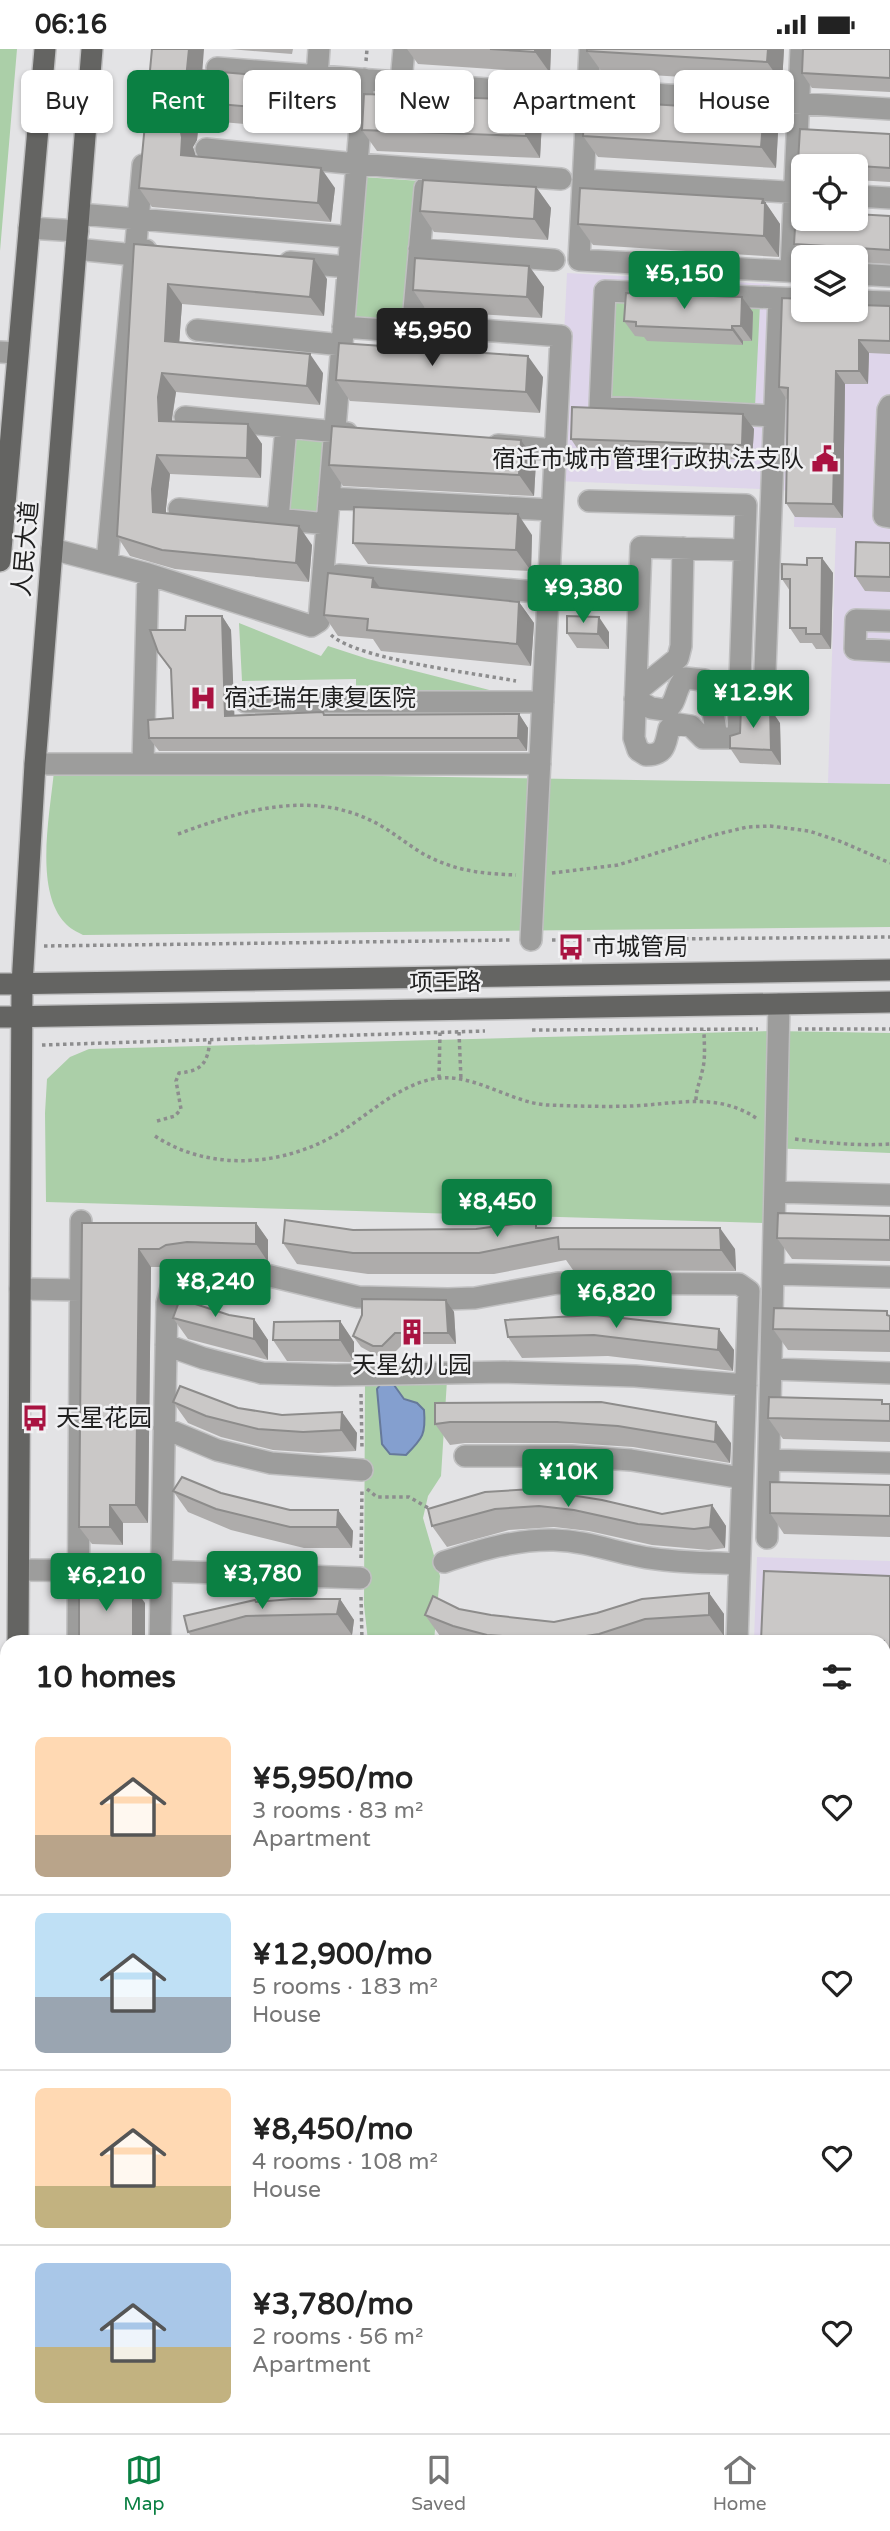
<!DOCTYPE html>
<html lang="en">
<head>
<meta charset="utf-8">
<style>
	:root { --surface:#fff; --page:#f6f6f6; --text:#222; --muted:#767676; --line:#e0e0e0; --accent:#0b8043 }
	body { margin:0; font-family:"Varela Round","Noto Sans SC",sans-serif; background:var(--page); color:var(--text); height:100vh; display:flex; flex-direction:column; font-size:26px; white-space:nowrap }
	* { box-sizing:border-box; margin:0 }
	p { font-size:23px; color:var(--muted) }
	.icon { flex:none; width:38px; height:38px; fill:none; stroke:currentColor; stroke-width:2; stroke-linecap:round; stroke-linejoin:round }
	.map { position:relative; flex:1; overflow:hidden }
	.drawer { position:absolute; left:0px; top:1586px; width:891px; height:800px; display:flex; flex-direction:column; background:var(--surface); border-radius:21px 21px 0 0; box-shadow:0 2px 5px #0004 }
	.drawer>* { flex:none }
	.hud { position:absolute; left:21px; top:21px; width:849px; height:63px; display:flex; gap:14px }
	.tools { position:absolute; left:791px; top:105px; display:grid; gap:14px }
	.tools a { display:grid; place-items:center; width:77px; height:77px; border-radius:10px; background:var(--surface); box-shadow:0 2px 5px #0004; font-size:35px }
	.price { position:absolute; translate:-50% -60px; padding:0 16px; border-radius:7px; background:var(--accent); color:#fff; font-size:23px; line-height:46px; filter:drop-shadow(0 2px 4px #0008) }
	.price::after { content:''; position:absolute; left:50%; top:42px; width:21px; height:16px; margin-left:-10px; background:inherit; clip-path:polygon(0 0,100% 0,50% 100%) }
	.price.current { background:#222; color:#fff }
	ul { padding:0; list-style:none }
	li { display:flex; align-items:center; gap:21px; height:175px; padding:0 35px }
	li+li { border-top:2px solid var(--line) }
	li span { display:grid; place-items:center; flex:none; width:196px; height:140px; border-radius:10px; color:#555 }
	li>.icon { margin-inline-start:auto }
	span .icon { width:84px; height:84px; fill:#fffc; stroke-width:1 }
	li b { font-size:30px }
	h2 { display:flex; justify-content:space-between; align-items:center; height:84px; padding:0 35px; font-size:30px }
	.tag { padding:0 24px; border-radius:10px; background:var(--surface); box-shadow:0 2px 5px #0004; font-size:24px; line-height:63px }
	.tag.current { background:var(--accent); color:#fff }
	.status { display:flex; justify-content:space-between; align-items:center; height:49px; padding:0 35px; background:var(--surface); direction:ltr }
	.status svg { height:19px; fill:currentColor }
	.tab-bar { display:flex; justify-content:space-around; align-items:center; height:98px; border-top:2px solid var(--line); background:var(--surface); font-size:19px; color:var(--muted) }
	.tab-bar a { display:grid; justify-items:center; gap:4px }
	.tab-bar .current { color:var(--accent) }
	.map>svg:first-child { display:block }
</style>
</head>
<body>
<div class="status"><b>06:16</b><svg viewBox="0 0 49 12"><path d="M0 12V9h3v3zM5 12V6h3v6zM10 12V3h3v9zM15 12V0h3v12zM26 1h20v11H26zM47 4h2v5h-2z"/></svg></div>
<div class="map">
<svg width="890" height="2384" viewBox="0 0 890 2384">
	<rect width="100%" height="100%" fill="#e3e3e5"/>
	<!-- commercial -->
	<path fill="#ded5ea" d="M567 224 770 235 761 440 557 432Z
		M785 257 803 261 890 260V735L828 734 836 479 794 478 795 442 779 441Z
		M757 1508 890 1512V1945H884V1592H754Z"/>
	<!-- green -->
	<path fill="#abcfa8" d="M0 0H17L0 202Z
		M363 128 420 132 408 279 351 274Z
		M613 248 760 255 755 358 609 352Z
		M292 385 329 388 320 471 283 467Z
		M239 574 321 607 328 597 368 610 509 646H356V630L242 632Z
		M54 722 890 735V878L83 886C77 883 69 879 65 874 34 841 50 765 54 722Z
		M774 982 890 984V1104L769 1099 767 1174 46 1153 45 1064 47 1030 70 1008 89 1000Z
		M447 1331 441 1427 428 1447 423 1469 440 1527 434 1592H368L364 1556 365 1332Z"/>
	<!-- water -->
	<path fill="#849fcf" stroke="#66799a" stroke-width="2" d="M383 1332 394 1336 404 1350 417 1354 424 1361C426 1385 423 1389 406 1406L390 1405 382 1395 377 1340Z"/>
	<g fill="none" stroke-linecap="round" stroke-linejoin="round">
		<!-- minor casing -->
		<g stroke="#c0c0c1" stroke-width="24">
			<path id="minor" d="M590 0 579 211 803 223
				M217 19 550 45
				M317 27 319 0
				M401 33 404 0
				M588 41 890 60
				M206 100 357 115 561 130
				M583 131 803 144
				M856 147 890 149
				M79 165 351 188
				M29 179 78 182
				M76 200 135 206 146 201
				M419 200 554 211
				M290 213 348 218
				M791 222 801 0
				M856 225 890 227
				M856 252 890 253
				M343 278 412 283 428 277 561 287 531 891
				M197 281 342 296
				M412 283 425 139
				M0 303 17 304
				M890 357 888 361 884 467 890 468
				M774 367 600 358 605 242 779 249
				M185 368 347 384
				M498 396 555 401
				M329 449 552 461
				M589 452 746 456 738 689H703L691 677 678 675 669 680C665 695 666 706 646 706L638 701 634 689 641 498 743 501
				M179 460 327 475
				M278 470 286 378
				M52 500 148 525 311 577 319 572 364 30
				M107 514 143 116
				M339 526 548 544
				M890 572 856 571 855 600 890 602
				M636 643 678 609 681 597 683 499
				M764 648 779 249 803 250
				M635 650 651 659 665 661C678 655 674 639 685 629L704 631 710 643 717 689
				M246 653H543
				M143 714 148 525
				M35 715H540
				M775 1143 890 1146
				M773 1225 890 1228
				M20 1240 81 1241
				M166 1296 203 1309 262 1324 335 1326 504 1323 635 1327 746 1336
				M771 1320 890 1324
				M164 1379 217 1401 271 1414 362 1421
				M465 1407H571L631 1411 742 1429
				M769 1411 890 1414
				M767 1489 779 955
				M444 1513C480 1501 516 1490 554 1491 586 1492 608 1501 638 1507 671 1514 706 1513 739 1515
				M19 1521 160 1522 360 1529
				M78 1592 81 1172
				M160 1592 167 1254 172 1235 181 1227 199 1224 262 1225 358 1248 448 1250 475 1249 558 1234 739 1235 749 1242 737 1592
				M884 1708H890
				M884 1915H890
				M0 1950H7
				M884 1971H890
				M884 2019H890
				M884 2083H890
				M884 2162H890
				M884 2255 890 2256
				M884 2343H890
				M884 2376H890
				M310 2378V2384
				M507 2378V2384
				M665 2378V2384
				M816 2378V2384"/>
		</g>
		<!-- major casing -->
		<g stroke="#c0c0c1" stroke-width="24">
			<path id="major" d="M0 512 45 0
				M0 935 890 921
				M0 968 890 953
				M18 1592 22 936 35 715 92 0
				M15 2384V2378"/>
		</g>
		<!-- path -->
		<path stroke="#8d8d8e" stroke-width="3.5" stroke-dasharray="3.5 3.5" stroke-linecap="butt" d="M366 12 367 0
			M331 586C359 611 475 624 516 632
			M178 785C240 762 310 740 374 773 396 784 415 803 438 812 463 823 489 825 516 826
			M552 824 618 816 714 786 747 778 770 777 809 782 842 793 890 814
			M552 891 890 888
			M44 897 512 891
			M798 980H890
			M532 981 758 980
			M459 983 461 1031
			M42 996 485 982
			M439 1029 440 983
			M696 1051C696 1040 700 1033 702 1023 706 1009 704 995 704 981
			M157 1072 175 1067 181 1060 176 1032 179 1024C203 1022 208 1013 210 990
			M155 1087C211 1124 287 1117 342 1082 370 1064 395 1040 428 1031 470 1020 507 1053 547 1056 575 1057 604 1058 632 1057 676 1055 717 1043 756 1069
			M795 1090C828 1094 857 1097 890 1095
			M361 1345 362 1400
			M367 1440 377 1448H409L430 1460 431 1463
			M361 1509 362 1440
			M361 1548 362 1592
			M0 2182 7 2181"/>
		<!-- minor -->
		<use href="#minor" stroke="#9d9d9c" stroke-width="21"/>
		<!-- major -->
		<use href="#major" stroke="#646462" stroke-width="21"/>
	</g>
	<!-- wall -->
	<path fill="#aeacab" d="M229 0H293L292 5Z
		M407 0H551L550 24 418 15Z
		M587 0H784L782 34 602 23 587 2Z
		M890 0V43L812 39 802 24Z
		M202 21 334 33 348 52 345 84 199 71 197 91 193 98 196 108 335 139 331 173 152 158 139 139Z
		M527 51 542 72 540 109 377 102 362 81Z
		M778 83 776 119 598 108 583 87Z
		M890 85V133L856 131V117H803V121L798 113Z
		M536 138 551 159 548 191 434 183 420 162Z
		M763 150 780 175 779 208 593 196 578 175Z
		M890 167V215L856 213V208H803L794 195Z
		M134 195 327 230 324 267 182 255 179 293 323 324 320 356 176 343 172 372 248 375 262 395 261 429 170 425 166 459V464L312 496 309 533 175 520 130 507 117 487Z
		M529 217 544 238 542 269 427 262 413 241Z
		M863 256 890 257V305L869 304 868 335H845L843 469 795 468 786 454 787 351 779 338Z
		M753 263 752 292H743V296L647 292 644 288 635 287 624 272Z
		M543 328 540 364 350 352 336 331Z
		M743 365 754 380 752 411 581 405 571 390Z
		M521 391 536 412 534 447 343 437 329 416Z
		M532 486 531 522 368 515 353 494Z
		M890 494V543L865 542 855 527Z
		M822 509 833 524 831 600H816L812 594H800L790 579V542L782 530 807 516Z
		M381 539 519 553 534 574 531 617 381 602 373 590 338 587 324 566Z
		M222 567 231 581 234 666 323 663 325 666 519 665 528 679 527 702H159L149 689 173 669 171 622 158 603 185 581Z
		M609 583V600L577 599 567 584Z
		M780 674 781 716 740 714 730 699 740 684Z
		M890 1167V1212L792 1210 777 1189Z
		M82 1174H256L268 1191V1213L199 1211 179 1214 172 1218H151L148 1474H123V1496L92 1495 79 1478Z
		M541 1179 735 1200 736 1222 573 1221 566 1211 494 1225H368L297 1215 283 1194 353 1181Z
		M446 1251 454 1263 456 1295H403L390 1308 381 1309 361 1298 353 1287Z
		M229 1266 254 1270 268 1291V1311L188 1290 173 1269Z
		M890 1266V1303L788 1301 773 1280Z
		M340 1272 354 1293V1313L287 1312 273 1291Z
		M719 1280 734 1301 733 1322 608 1307 522 1309 508 1288Z
		M173 1353 238 1359 282 1366 342 1363 357 1384 356 1402 318 1404 273 1401 221 1388 188 1374Z
		M601 1353 731 1394 730 1414 633 1398 572 1394H465L450 1396 435 1375Z
		M885 1355H890V1393L783 1390 768 1369Z
		M890 1436V1488L784 1485 770 1464Z
		M173 1442 221 1444 290 1461H338L353 1482 352 1499H304L231 1481 188 1463Z
		M485 1443 662 1465 712 1456 726 1477 725 1499 709 1501 652 1496 589 1482 554 1478 509 1481 447 1498 432 1477Z
		M890 1527V1692H884V1592Z
		M709 1544 724 1565V1587L660 1591 655 1592H453L440 1587 425 1566 459 1560 491 1566 554 1573Z
		M340 1550 354 1571 352 1586 261 1588 243 1592H195L188 1583 257 1553Z
		M884 1712 890 1713V1804H884Z
		M884 1823H890V1903H884Z
		M884 2024H890V2064H884Z
		M884 2106H890V2150H884Z
		M884 2201 890 2202V2243L886 2242 884 2243Z
		M884 2298H890V2330L884 2331Z"/>
	<!-- shaded-wall -->
	<path fill="#8d8c8b" d="M189 0H204L201 39 187 20Z
		M535 0H551L550 24 535 3Z
		M768 0H784L782 34 767 13Z
		M334 33 348 52 345 84 331 65Z
		M527 51 542 72 540 109 526 87Z
		M185 52 199 71 197 91 193 98 196 108 181 106 180 79Z
		M764 62 778 83 776 119 761 98Z
		M321 119 335 139 331 173 318 154Z
		M536 138 551 159 548 191 534 170Z
		M763 150 780 175 779 208 764 187Z
		M314 210 327 230 324 267 310 248Z
		M529 217 544 238 542 269 527 248Z
		M168 235 182 255 178 311 165 292Z
		M742 248 753 263 752 292 741 277Z
		M732 277 743 292V296L732 281Z
		M859 291 869 304 868 335 859 322Z
		M310 305 323 324 320 356 307 337Z
		M528 307 543 328 540 364 526 343Z
		M836 322 845 335 843 469 833 455Z
		M162 324 176 343 172 368 173 391 159 372 158 348Z
		M743 365 754 380 752 411 742 396Z
		M248 375 262 395 261 429 247 409Z
		M521 391 536 412 534 447 519 426Z
		M157 406 170 425 166 459V482L153 463 152 440Z
		M518 465 532 486 531 522 516 501Z
		M299 477 312 496 309 533 296 514Z
		M822 509 833 524 831 600 821 585Z
		M373 529 388 550 372 538Z
		M519 553 534 574 531 617 517 595Z
		M222 567 231 581 235 680 225 667Z
		M599 568 609 583V600L598 585Z
		M770 659 780 674 781 716 771 701Z
		M519 665 528 679 527 702 518 689Z
		M256 1174 268 1191V1213L256 1195Z
		M720 1179 735 1200 736 1222 721 1201Z
		M139 1200 151 1218 148 1474 136 1456Z
		M446 1251 454 1263 456 1295 448 1284Z
		M254 1270 268 1291V1311L254 1290Z
		M340 1272 354 1293V1313L340 1291Z
		M719 1280 734 1301 733 1322 718 1301Z
		M342 1363 357 1384 356 1402 341 1381Z
		M716 1373 731 1394 730 1414 715 1393Z
		M110 1456 123 1474V1496L110 1478Z
		M712 1456 726 1477 725 1499 710 1478Z
		M338 1461 353 1482 352 1499 337 1478Z
		M133 1537 145 1554V1592H133Z
		M709 1544 724 1565V1587L709 1566Z
		M340 1550 354 1571 352 1586 337 1565Z
		M468 2378H469L473 2384H468Z
		M635 2378H637L641 2384H635Z"/>
	<!-- building -->
	<path fill="#cac8c7" stroke="#8d8c8b" stroke-width="2" d="M152 0H189L187 20 334 33 331 65 185 52 184 72 180 79 182 88 181 106 321 119 318 154 139 139Z
		M490 0H535V3Z
		M587 0H768L767 13 587 2Z
		M803 0H890V29L802 24Z
		M364 45 527 51 526 87 362 81Z
		M585 51 764 62 761 98 583 87Z
		M800 80 890 85V119L798 113Z
		M423 131 536 138 534 170 420 162Z
		M580 139 763 150 762 154H765L764 187 578 175Z
		M796 162H803V170H856V165L890 167V201L794 195Z
		M134 195 314 210 310 248 168 235 165 292 310 305 307 337 162 324 158 348 159 372 248 375 247 409 157 406 152 440 153 463 299 477 296 514 162 501 117 487Z
		M415 209 529 217 527 248 413 241Z
		M626 244 742 248 741 277H732V281L636 277V273L624 272Z
		M782 249 803 250V261H856V252H860V256L890 257V292L859 291V322H836L833 455 786 454 788 339 779 338Z
		M339 294 528 307 526 343 336 331Z
		M572 358 743 365 742 396 571 390Z
		M332 377 521 391 519 426 329 416Z
		M354 458 518 465 516 501 353 494Z
		M856 493 890 494V528L855 527Z
		M807 509H822L821 585H806V579H790V530H782V515L807 516Z
		M328 524 373 529 372 538 519 553 517 595 367 581 368 570 324 566Z
		M186 567H222L225 667 323 663 324 666 519 665 518 689H149L148 671 173 669 171 620 158 603 150 581H185Z
		M567 567 599 568 598 585 567 584Z
		M741 659H770L771 701 730 699V687L740 684Z
		M778 1164 890 1167V1191L777 1189Z
		M285 1171 353 1181 476 1180 536 1172V1179H720L721 1201 559 1200 558 1188 479 1204H353L283 1194Z
		M82 1174H256V1195L187 1193 166 1196 159 1200H139L136 1456H110V1478H79Z
		M180 1250 229 1266 254 1270V1290L173 1269Z
		M362 1250 446 1251 448 1284H395L382 1297H373L353 1287 362 1266Z
		M774 1259 887 1262V1266L890 1267V1282L773 1280Z
		M595 1266 719 1280 718 1301 594 1286 508 1288 505 1271Z
		M340 1272V1291H273L274 1273Z
		M180 1337 238 1359 282 1366 342 1363 341 1381 303 1383 258 1380 206 1367 173 1353Z
		M769 1348 882 1351V1355H890V1372L768 1369Z
		M601 1353 716 1373 715 1393 618 1377 557 1373H450L435 1375V1354Z
		M182 1428 221 1444 290 1461H338L337 1478H290L216 1460 173 1442Z
		M770 1433 890 1436V1467L770 1464Z
		M533 1440 602 1451 662 1465 712 1456 710 1478 694 1480 638 1475 574 1461 539 1457 495 1460 432 1477 428 1460 485 1443Z
		M764 1522 890 1527V1678L884 1677V1592H761Z
		M79 1536 133 1537V1592H79Z
		M709 1544V1566L645 1570 599 1585 560 1591 487 1586 453 1577 425 1566 433 1547 459 1560 491 1566 554 1573 597 1564 642 1550Z
		M292 1550H340L337 1565 246 1567 188 1583 184 1567 255 1551 256 1553Z
		M884 1712 890 1713V1784H884Z
		M884 1823H890V1883H884Z
		M884 2024H890V2047H884Z
		M884 2106H890V2133H884Z
		M884 2201 890 2202V2229L884 2228Z
		M884 2298H890V2321L884 2314Z
		M341 2378H468V2384H341Z
		M525 2378H635V2384H525Z
		M69 2380H272V2384H69Z"/>
	<!-- icons -->
	<defs>
		<g id="civic-bare" transform="scale(2.1)"><path d="M-.6-6.5H3V-4.5H.6V-3L4-1V1h2V6H-6V1h2V-1L-.6-3ZM-1.2 2.5V6h2.4V2.5Z" fill="#a91341" stroke="#f0f0f2" stroke-width="2.5" paint-order="stroke"/></g>
		<g id="hospital-bare" transform="scale(2.1)"><path d="M-5-5h3v3.5h4V-5h3V5h-3V1.5h-4V5h-3Z" fill="#a91341" stroke="#f0f0f2" stroke-width="2.5" paint-order="stroke"/></g>
		<g id="bus-bare" transform="scale(2.1)"><path d="M-5-6H5V4H4V6H2V4H-2V6H-4V4H-5ZM-3.5-4V0h7V-4ZM-3.5 1.2v1.5H-2V1.2ZM2 1.2v1.5H3.5V1.2Z" fill="#a91341" stroke="#f0f0f2" stroke-width="2.5" paint-order="stroke"/></g>
		<g id="building-bare" transform="scale(2.1)"><path d="M-4-6H4V6H1V3H-1V6H-4ZM-2.5-4.3h1.7v1.8h-1.7ZM.8-4.3h1.7v1.8H.8ZM-2.5-1h1.7V.8h-1.7ZM.8-1h1.7V.8H.8Z" fill="#a91341" stroke="#f0f0f2" stroke-width="2.5" paint-order="stroke"/></g>
	</defs>
	<g fill-rule="evenodd">
		<use href="#civic-bare" x="825" y="410"/>
		<use href="#hospital-bare" x="203" y="649"/>
		<use href="#bus-bare" x="571" y="898"/>
		<use href="#building-bare" x="412" y="1283"/>
		<use href="#bus-bare" x="35" y="1369"/>
	</g>
	<g text-anchor="middle" dominant-baseline="central" stroke-width="5" stroke-linejoin="round" paint-order="stroke">
		<!-- poi labels -->
		<g font-size="24" fill="#1f1f1f" stroke="#f0f0f2" text-anchor="start">
			<text x="804" y="410" text-anchor="end">宿迁市城市管理行政执法支队</text>
			<text x="224" y="649">宿迁瑞年康复医院</text>
			<text x="592" y="898">市城管局</text>
			<text x="412" y="1316" text-anchor="middle">天星幼儿园</text>
			<text x="56" y="1369">天星花园</text>
		</g>
		<!-- street labels -->
		<g font-size="24" fill="#1f1f1f" stroke="#f0f0f2">
			<text transform="translate(26 500) rotate(-85)">人民大道</text>
			<text transform="translate(445 934) rotate(-1)">项王路</text>
		</g>
	</g>
</svg>
<div class="tools">
<a><svg class="icon" aria-label="locate" viewBox="0 0 24 24"><circle cx="12" cy="12" r="6"/><path d="M12 2v4M12 18v4M2 12h4M18 12h4"/></svg></a>
<a><svg class="icon" aria-label="layers" viewBox="0 0 24 24"><path d="M12 4l9 5-9 5-9-5zM3 14l9 5 9-5"/></svg></a>
</div>
<b class="price" style="left:684px;top:262px">¥5,150</b>
<b class="price current" style="left:432px;top:319px">¥5,950</b>
<b class="price" style="left:583px;top:576px">¥9,380</b>
<b class="price" style="left:753px;top:681px">¥12.9K</b>
<b class="price" style="left:497px;top:1190px">¥8,450</b>
<b class="price" style="left:215px;top:1270px">¥8,240</b>
<b class="price" style="left:616px;top:1281px">¥6,820</b>
<b class="price" style="left:568px;top:1460px">¥10K</b>
<b class="price" style="left:262px;top:1562px">¥3,780</b>
<b class="price" style="left:106px;top:1564px">¥6,210</b>
<div class="hud">
<a class="tag">Buy</a>
<a class="tag current">Rent</a>
<a class="tag">Filters</a>
<a class="tag">New</a>
<a class="tag">Apartment</a>
<a class="tag">House</a>
</div>
<section class="drawer">
<h2>10 homes<svg class="icon" aria-label="filters" viewBox="0 0 24 24"><path d="M4 7h16M4 17h16"/><circle cx="9" cy="7" r="2"/><circle cx="15" cy="17" r="2"/></svg></h2>
<ul>
<li><span style="background:linear-gradient(#ffd9b3 70%,#b9a48a 0)"><svg class="icon" aria-label="home" viewBox="0 0 24 24"><path d="M3 11l9-7 9 7M6 9v11h12V9"/></svg></span><div><b>¥5,950/mo</b><p>3 rooms · 83 m²</p><p>Apartment</p></div><svg class="icon" aria-label="heart" viewBox="0 0 24 24"><path d="M12 20l-8-8c-3-5 5-10 8-4 3-6 11-1 8 4z"/></svg></li>
<li><span style="background:linear-gradient(#bfe0f5 60%,#9aa5b1 0)"><svg class="icon" aria-label="home" viewBox="0 0 24 24"><path d="M3 11l9-7 9 7M6 9v11h12V9"/></svg></span><div><b>¥12,900/mo</b><p>5 rooms · 183 m²</p><p>House</p></div><svg class="icon" aria-label="heart" viewBox="0 0 24 24"><path d="M12 20l-8-8c-3-5 5-10 8-4 3-6 11-1 8 4z"/></svg></li>
<li><span style="background:linear-gradient(#ffd9b3 70%,#c2b280 0)"><svg class="icon" aria-label="home" viewBox="0 0 24 24"><path d="M3 11l9-7 9 7M6 9v11h12V9"/></svg></span><div><b>¥8,450/mo</b><p>4 rooms · 108 m²</p><p>House</p></div><svg class="icon" aria-label="heart" viewBox="0 0 24 24"><path d="M12 20l-8-8c-3-5 5-10 8-4 3-6 11-1 8 4z"/></svg></li>
<li><span style="background:linear-gradient(#a9c7e8 60%,#c2b280 0)"><svg class="icon" aria-label="home" viewBox="0 0 24 24"><path d="M3 11l9-7 9 7M6 9v11h12V9"/></svg></span><div><b>¥3,780/mo</b><p>2 rooms · 56 m²</p><p>Apartment</p></div><svg class="icon" aria-label="heart" viewBox="0 0 24 24"><path d="M12 20l-8-8c-3-5 5-10 8-4 3-6 11-1 8 4z"/></svg></li>
</ul>
</section>
</div>
<nav class="tab-bar">
<a class="current"><svg class="icon" aria-label="map" viewBox="0 0 24 24"><path d="M3 6l6-2 6 2 6-2v14l-6 2-6-2-6 2zM9 4v14M15 6v14"/></svg>Map</a>
<a><svg class="icon" aria-label="saved" viewBox="0 0 24 24"><path d="M7 4h10v16l-5-4-5 4z"/></svg>Saved</a>
<a><svg class="icon" aria-label="home" viewBox="0 0 24 24"><path d="M3 11l9-7 9 7M6 9v11h12V9"/></svg>Home</a>
</nav>
</body>
</html>
